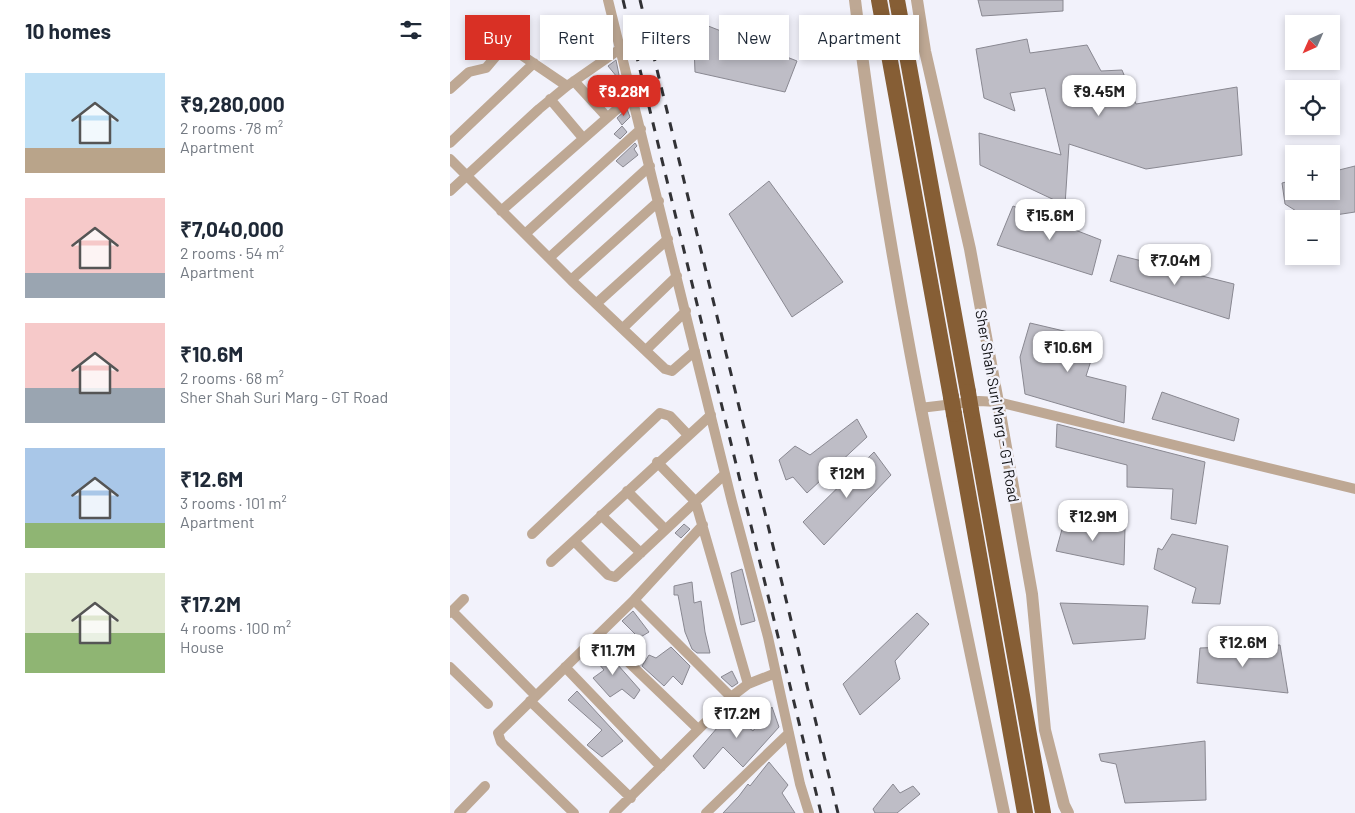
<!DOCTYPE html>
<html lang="en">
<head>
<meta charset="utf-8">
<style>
	:root { --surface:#fff; --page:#f6f6f7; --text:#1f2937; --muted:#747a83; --accent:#d93025 }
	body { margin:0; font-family:Barlow,sans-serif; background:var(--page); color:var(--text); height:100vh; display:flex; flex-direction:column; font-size:19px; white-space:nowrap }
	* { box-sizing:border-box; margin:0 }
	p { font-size:16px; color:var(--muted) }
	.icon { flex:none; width:28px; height:28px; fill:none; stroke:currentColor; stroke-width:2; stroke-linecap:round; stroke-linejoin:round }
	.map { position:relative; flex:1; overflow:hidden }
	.details { display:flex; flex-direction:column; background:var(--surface); width:450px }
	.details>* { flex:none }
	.banner { position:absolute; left:15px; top:15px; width:475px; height:45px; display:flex; gap:10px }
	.needle { width:32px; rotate:225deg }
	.controls { position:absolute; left:835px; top:15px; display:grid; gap:10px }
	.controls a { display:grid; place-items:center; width:55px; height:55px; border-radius:0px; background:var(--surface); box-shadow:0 2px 8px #0003; font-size:25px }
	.price { position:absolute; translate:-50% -42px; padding:0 11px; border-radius:10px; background:#fff; color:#222; font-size:16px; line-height:32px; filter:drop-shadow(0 1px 2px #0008) }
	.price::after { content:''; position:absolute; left:50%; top:30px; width:15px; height:11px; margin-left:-8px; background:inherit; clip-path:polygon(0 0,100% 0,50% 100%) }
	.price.active { background:var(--accent); color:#fff }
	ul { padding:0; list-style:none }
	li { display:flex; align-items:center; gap:15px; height:125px; padding:0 25px }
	li span { display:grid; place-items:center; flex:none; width:140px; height:100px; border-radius:0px; color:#555 }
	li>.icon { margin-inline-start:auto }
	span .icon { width:60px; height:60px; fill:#fffc; stroke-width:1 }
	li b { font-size:21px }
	h2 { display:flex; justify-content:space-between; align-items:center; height:60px; padding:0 25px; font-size:21px }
	.tag { padding:0 18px; border-radius:0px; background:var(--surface); box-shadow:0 2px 8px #0003; font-size:18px; line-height:45px }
	.tag.active { background:var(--accent); color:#fff }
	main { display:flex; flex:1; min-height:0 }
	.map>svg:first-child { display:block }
</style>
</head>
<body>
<main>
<section class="details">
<h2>10 homes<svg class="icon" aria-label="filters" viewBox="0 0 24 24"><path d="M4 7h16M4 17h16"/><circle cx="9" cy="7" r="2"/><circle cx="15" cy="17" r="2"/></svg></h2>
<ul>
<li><span style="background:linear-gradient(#bfe0f5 75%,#b9a48a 0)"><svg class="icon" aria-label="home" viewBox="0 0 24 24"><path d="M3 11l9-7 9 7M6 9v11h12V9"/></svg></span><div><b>₹9,280,000</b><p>2 rooms · 78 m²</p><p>Apartment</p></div></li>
<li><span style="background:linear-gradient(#f6c9c9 75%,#9aa5b1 0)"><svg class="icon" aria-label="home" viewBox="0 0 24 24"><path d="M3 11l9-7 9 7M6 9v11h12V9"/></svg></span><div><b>₹7,040,000</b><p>2 rooms · 54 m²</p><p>Apartment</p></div></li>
<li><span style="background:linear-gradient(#f6c9c9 65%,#9aa5b1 0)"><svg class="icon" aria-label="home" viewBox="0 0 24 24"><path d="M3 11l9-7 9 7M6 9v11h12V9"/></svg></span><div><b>₹10.6M</b><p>2 rooms · 68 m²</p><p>Sher Shah Suri Marg - GT Road</p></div></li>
<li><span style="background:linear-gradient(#a9c7e8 75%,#8fb573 0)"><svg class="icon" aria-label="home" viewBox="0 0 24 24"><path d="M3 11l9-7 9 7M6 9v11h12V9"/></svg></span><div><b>₹12.6M</b><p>3 rooms · 101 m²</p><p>Apartment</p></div></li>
<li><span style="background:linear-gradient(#dfe7d0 60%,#8fb573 0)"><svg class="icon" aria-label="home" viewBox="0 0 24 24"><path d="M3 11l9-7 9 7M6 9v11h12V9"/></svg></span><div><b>₹17.2M</b><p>4 rooms · 100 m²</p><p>House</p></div></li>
</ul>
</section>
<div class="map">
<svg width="905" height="813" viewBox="0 0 905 813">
	<rect width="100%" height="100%" fill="#f2f2fb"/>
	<!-- building -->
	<path fill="#bebdc6" stroke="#898891" d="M528 0H613V11L532 16Z
		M243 20 347 61 335 92 245 72Z
		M577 39 580 53 637 45 651 71 672 70 686 104 787 87 792 155 696 169 619 144 615 205 530 165 529 133 611 155 595 88 560 93 565 111 534 98 526 49Z
		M166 60 169 75 167 77 158 66Z
		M177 109 180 117 172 125 167 118Z
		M172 126 177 132 170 139 164 134Z
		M185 143 187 146 184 149 188 155 173 167 166 161Z
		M905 166V212L859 219 835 204 832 183 844 180V191H881V172Z
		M319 181 393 282 342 317 279 214Z
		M563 206 651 240 642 275 547 245Z
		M668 255 784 284 779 319 660 281Z
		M580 323 648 339 636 376 676 386 674 423 575 394 570 357Z
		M712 392 789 419 784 441 702 419Z
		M407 419 417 437 357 493 343 477 336 480 329 460 345 446 360 455Z
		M607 424 755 462 746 524 721 519 723 489 677 487V465L606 447Z
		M424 452 441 475 374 545 353 522Z
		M614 522 675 528 674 565 606 551Z
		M234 524 240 529 231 538 225 533Z
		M722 534 778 546 770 604 742 603 746 588 704 569 708 548 712 550Z
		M292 569 305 621 291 625 281 573Z
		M242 582 244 603 251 601 255 632 260 653H247L242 649 235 632 228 595H224V586Z
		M610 603 698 606 695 639 623 644Z
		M183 611 199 632 189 638 172 621Z
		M467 613 479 624 445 661 450 679 410 715 393 684Z
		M830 645 838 693 747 683 750 648Z
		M152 647 190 690 184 699 172 689 160 697 143 678 154 670 143 657Z
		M221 647 240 666 232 685 223 676 214 686 192 666 199 655 206 658Z
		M282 671 288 683 282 687 271 677Z
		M127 691 173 741 152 757 137 745 152 730 118 700Z
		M322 707 329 727 293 767 273 747 254 769 243 756 280 713 303 731Z
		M755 741 756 800 675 803 666 764 651 761 649 754Z
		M319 762 338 785 332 793 345 813H273L289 796 298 784 300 786Z
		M443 784 450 793 463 786 470 794 447 813H425L423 809Z"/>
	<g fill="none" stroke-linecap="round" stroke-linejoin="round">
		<!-- minor -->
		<path stroke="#bea894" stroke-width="10" d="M158 0 282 502 318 637 350 784 359 813
			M124 81 157 117
			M0 89 19 72 36 68 52 49 58 46 117 86
			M100 99 133 138
			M0 143 84 63
			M0 159 121 280 215 369 222 371 245 351
			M0 191 89 109 117 86 170 49
			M51 211 182 96
			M75 234 191 129
			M99 258 200 166
			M121 280 209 201
			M147 303 218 239
			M174 327 227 276
			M196 350 236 311
			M470 408 529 401 548 402 905 489
			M207 462 242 498 247 507 298 684
			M177 491 215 529
			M151 515 191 553
			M82 534 210 413 220 416 238 435
			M124 541 158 575 165 577 275 474
			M101 562 261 415
			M184 600 281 697
			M2 611 85 695
			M0 613 14 599
			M149 634 248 729
			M0 667 38 704
			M115 667 211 767
			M80 701 181 798
			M9 813 35 786
			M124 813 51 742 48 733 184 600 253 525
			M164 813 281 697 298 684 326 673
			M256 813 339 733"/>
		<!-- tertiary -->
		<path stroke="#bea894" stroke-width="12" d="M405 0C438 274 498 543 554 813
			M467 0 475 51 520 249 548 402 582 594 595 730 614 805 618 813"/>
		<!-- trunk -->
		<path stroke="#865e35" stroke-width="16" d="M429 0 501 397
			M447 0 518 392
			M521 410 593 813
			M504 414 575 813"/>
		<!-- rail -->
		<path stroke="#323236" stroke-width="3" stroke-dasharray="9 9" stroke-linecap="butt" d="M173 0 371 813
			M190 0 388 813"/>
		<!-- trunk-bridge -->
		<path stroke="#865e35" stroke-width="16" d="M518 392 521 410
			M501 397 504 414"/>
	</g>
	<g text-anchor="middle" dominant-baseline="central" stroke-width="5" stroke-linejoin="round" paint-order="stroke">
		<!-- street labels -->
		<g font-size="15" fill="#0f0f12" stroke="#f2f2fb">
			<text transform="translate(548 406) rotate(80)">Sher Shah Suri Marg - GT Road</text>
		</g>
	</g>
</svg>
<div class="controls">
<a><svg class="needle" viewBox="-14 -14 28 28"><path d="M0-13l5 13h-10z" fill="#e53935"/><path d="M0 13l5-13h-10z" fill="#747a83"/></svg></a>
<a><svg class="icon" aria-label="locate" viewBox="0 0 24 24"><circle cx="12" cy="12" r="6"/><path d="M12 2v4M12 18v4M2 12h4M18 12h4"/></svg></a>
<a>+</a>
<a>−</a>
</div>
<b class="price active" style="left:174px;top:117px">₹9.28M</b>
<b class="price" style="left:649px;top:117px">₹9.45M</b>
<b class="price" style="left:600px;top:241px">₹15.6M</b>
<b class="price" style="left:725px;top:286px">₹7.04M</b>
<b class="price" style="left:618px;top:373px">₹10.6M</b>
<b class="price" style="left:397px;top:499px">₹12M</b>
<b class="price" style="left:643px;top:542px">₹12.9M</b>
<b class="price" style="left:793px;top:668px">₹12.6M</b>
<b class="price" style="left:163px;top:676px">₹11.7M</b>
<b class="price" style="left:287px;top:739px">₹17.2M</b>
<div class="banner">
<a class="tag active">Buy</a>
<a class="tag">Rent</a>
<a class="tag">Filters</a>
<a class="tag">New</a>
<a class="tag">Apartment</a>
</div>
</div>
</main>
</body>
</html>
